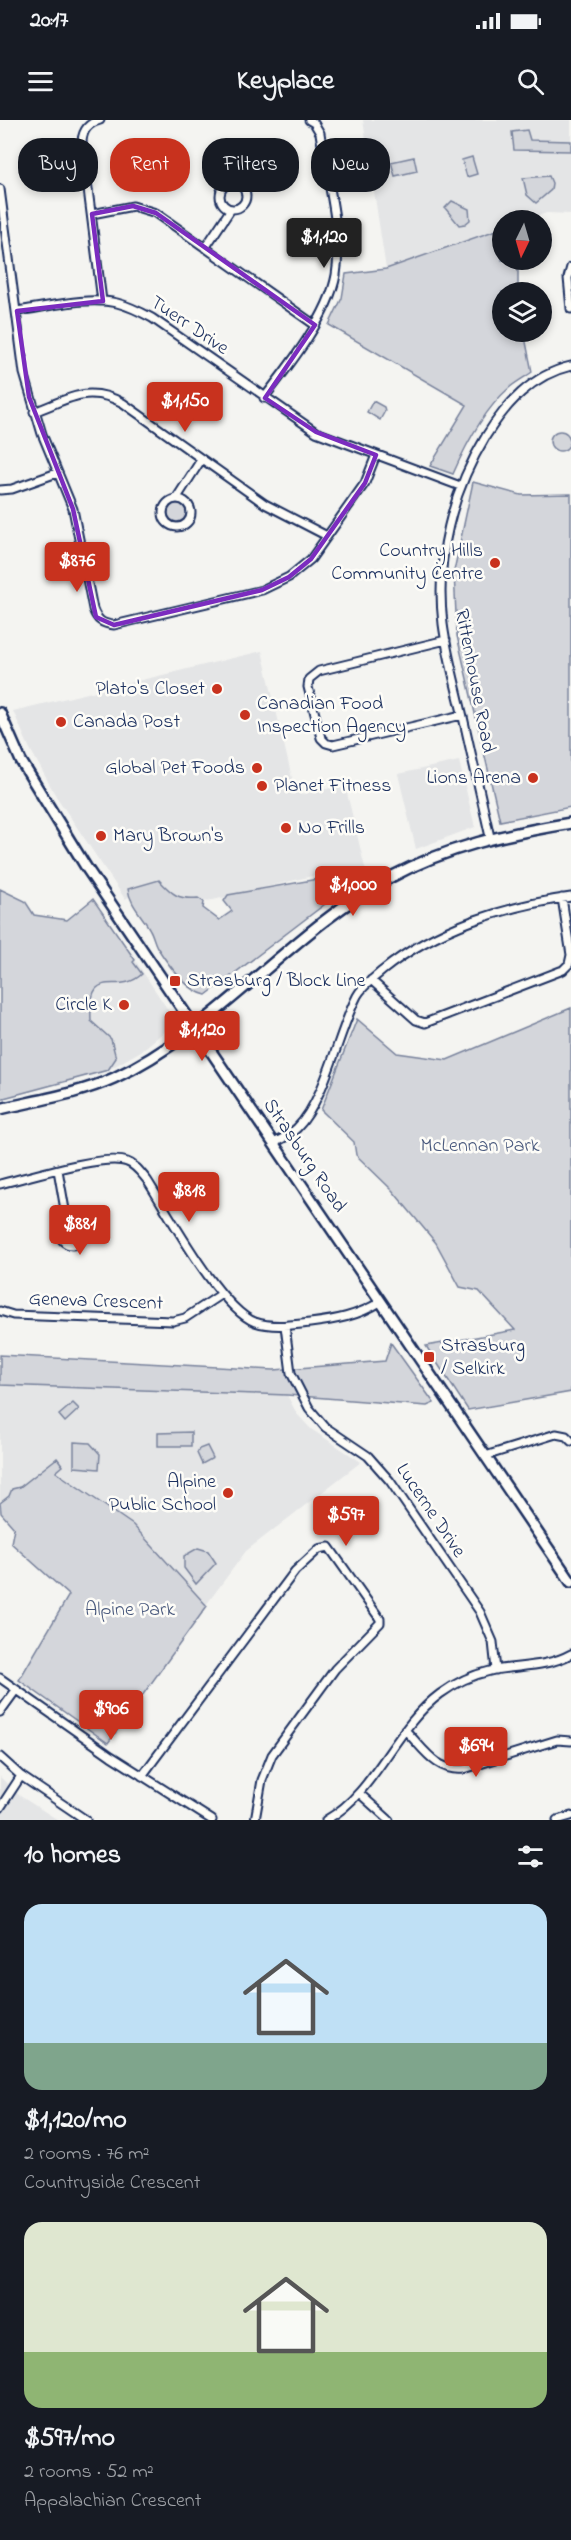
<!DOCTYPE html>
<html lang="en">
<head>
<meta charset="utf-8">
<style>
	:root { --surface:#171b24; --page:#20242c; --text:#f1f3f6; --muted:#9ea1a6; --accent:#c8321e }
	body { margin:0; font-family:"Indie Flower",sans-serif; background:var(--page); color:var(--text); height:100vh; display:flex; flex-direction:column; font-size:22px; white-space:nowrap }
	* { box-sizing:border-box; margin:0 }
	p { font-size:20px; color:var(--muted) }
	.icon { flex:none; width:33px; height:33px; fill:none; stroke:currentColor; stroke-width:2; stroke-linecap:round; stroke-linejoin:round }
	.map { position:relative; height:1700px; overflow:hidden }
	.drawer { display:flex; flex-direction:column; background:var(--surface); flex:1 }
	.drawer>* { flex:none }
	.top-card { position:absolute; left:18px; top:18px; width:536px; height:54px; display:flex; gap:12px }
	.needle { width:39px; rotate:185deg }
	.fabs { position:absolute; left:492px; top:90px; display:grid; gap:12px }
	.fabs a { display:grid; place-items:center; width:60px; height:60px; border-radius:50%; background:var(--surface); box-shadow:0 3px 9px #0003; font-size:30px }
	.price { position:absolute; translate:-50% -51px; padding:0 14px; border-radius:6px; background:var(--accent); color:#fff; font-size:20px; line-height:39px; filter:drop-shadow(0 2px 3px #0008) }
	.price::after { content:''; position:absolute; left:50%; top:36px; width:18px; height:14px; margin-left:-9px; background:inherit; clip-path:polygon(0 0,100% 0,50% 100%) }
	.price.selected { background:#222; color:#fff }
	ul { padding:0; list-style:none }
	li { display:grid; align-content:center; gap:12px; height:318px; padding:0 24px }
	li span { display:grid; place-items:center; height:186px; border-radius:18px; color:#555 }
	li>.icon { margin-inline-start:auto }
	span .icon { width:108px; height:108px; fill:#fffc; stroke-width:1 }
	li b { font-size:26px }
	h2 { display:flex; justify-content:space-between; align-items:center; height:72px; padding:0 24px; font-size:26px }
	.pill { padding:0 21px; border-radius:24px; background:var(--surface); box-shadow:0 3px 9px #0003; font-size:21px; line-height:54px }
	.pill.selected { background:var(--accent); color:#fff }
	.status { display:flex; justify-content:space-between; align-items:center; height:42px; padding:0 30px; background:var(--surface); direction:ltr }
	.status svg { height:16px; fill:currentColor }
	header { display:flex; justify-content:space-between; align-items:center; height:78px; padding:0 24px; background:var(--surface); font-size:27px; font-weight:700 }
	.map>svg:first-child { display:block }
</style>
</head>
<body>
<div class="status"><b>20:17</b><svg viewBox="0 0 49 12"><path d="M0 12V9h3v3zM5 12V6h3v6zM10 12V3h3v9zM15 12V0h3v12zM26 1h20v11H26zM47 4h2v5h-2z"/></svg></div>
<header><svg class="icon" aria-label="menu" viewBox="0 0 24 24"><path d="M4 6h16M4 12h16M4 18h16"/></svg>Keyplace<svg class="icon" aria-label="search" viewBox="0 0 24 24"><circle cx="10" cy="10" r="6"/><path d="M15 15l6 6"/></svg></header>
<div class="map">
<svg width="571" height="1700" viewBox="0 0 571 1700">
	<rect width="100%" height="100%" fill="#f4f4f1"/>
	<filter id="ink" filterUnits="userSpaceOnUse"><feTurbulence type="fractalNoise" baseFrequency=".0167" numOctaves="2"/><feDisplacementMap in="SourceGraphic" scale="12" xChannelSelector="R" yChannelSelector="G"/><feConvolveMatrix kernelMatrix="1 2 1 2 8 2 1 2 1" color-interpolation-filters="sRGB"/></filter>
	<g filter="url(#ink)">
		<!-- built -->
		<path fill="#e4e5e6" d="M363 0H571V94L547 93 524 100H502V108L386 149Z
			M262 531 295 671 303 674 345 665 367 756 349 767 337 750 213 780 174 784 156 762 125 779 56 676 29 627 13 591Z
			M459 641 475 707 416 729 398 654Z
			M135 840 176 902 141 931 108 950 71 887Z
			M0 1265 287 1275 297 1294 311 1309 361 1342 246 1431 206 1485 133 1405 48 1346 0 1383Z
			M0 1657 20 1676 58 1700H0Z"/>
		<!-- green -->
		<path fill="#d4d6db" stroke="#78829c" stroke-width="1.5" d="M527 10 530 20 571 21V31L514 30 512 12Z
			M414 37 417 51 395 56 391 42Z
			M472 37 477 54 467 57 462 40Z
			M549 56 552 63 551 70 536 83 527 75 523 58Z
			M452 81 469 89 470 100 465 104 459 105 445 88Z
			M502 108V140H523L518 150V172H502V212H524L532 252C524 258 516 262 509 268 484 290 466 324 453 354L430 346 467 285 329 205 342 178 346 154 386 149Z
			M373 281 384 287 385 291 380 300 367 292Z
			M550 321a10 10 0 1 1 20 0a10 10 0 1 1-20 0Z
			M473 362 521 375 571 374V687L500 701 457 516 454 451Z
			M168 393a9 9 0 1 1 18 0a9 9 0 1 1-18 0Z
			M340 755 346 768 206 875C187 871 167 843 157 827 154 822 153 815 150 810 142 795 130 785 128 769L159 760C172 774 178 780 198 778L204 782 203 788 219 800 232 791 224 781 228 775Z
			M0 769 25 781 34 795 67 800 93 779 135 840 133 842 142 854C117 878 88 841 91 901L111 919 116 938 108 950 0 979Z
			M571 888V1272L468 1290 426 1226 515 1210 479 1171 460 1167 436 1123 392 1070 356 1035 354 1022 321 990 357 899 397 933 447 940Z
			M391 1223 434 1283 427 1286 287 1275 0 1265V1235L274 1250 385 1241Z
			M73 1283 79 1289 65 1302 59 1295Z
			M191 1312V1326H158V1313Z
			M74 1322 90 1323 100 1334 99 1349 74 1347Z
			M207 1326 213 1338 202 1344 197 1333 199 1329Z
			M57 1338 63 1346 56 1352 133 1405 207 1486 108 1623 19 1560 69 1475 11 1423 14 1408 1 1393 0 1383 9 1376 12 1369 20 1367Z
			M198 1428 208 1431 216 1443 196 1464 184 1448V1436Z"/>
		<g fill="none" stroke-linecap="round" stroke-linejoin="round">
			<!-- street casing -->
			<g stroke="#1b2f5e" stroke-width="11">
				<path id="street" d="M100 0C89 3 83 9 82 21L102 181
					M220 76a13 13 0 1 1 26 0a13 13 0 1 1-26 0Z
					M0 69 24 253 42 314 73 389 93 489C97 500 102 504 114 505L262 470 289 457 311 439 365 363 376 335
					M92 94 133 86 156 93 315 205
					M205 128 231 89
					M571 147 568 158 571 189
					M17 191C48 187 86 176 117 183 129 186 141 192 152 198L316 312 460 366
					M264 278C289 246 329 195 336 155 343 115 326 54 320 13L314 3 309 0
					M34 292C69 279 87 264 123 283L265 384 327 416
					M0 370 12 369 57 353
					M163 393a14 14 0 1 1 28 0a14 14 0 1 1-28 0Z
					M176 379 201 340
					M446 520 319 551 309 559 308 567 321 618 326 623 333 625 462 595
					M490 717C481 677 472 637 463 597 456 566 447 535 443 504 435 438 452 372 486 316 506 284 532 255 571 246
					M371 860 416 900 425 903 563 850 569 844 571 835 562 778
					M274 1023C282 1019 291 1014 297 1008 325 980 338 913 357 876 362 866 374 858 382 851 435 808 505 786 571 777
					M58 1050 67 1101
					M0 1064C26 1058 105 1033 127 1042 136 1045 141 1053 147 1060 169 1094 220 1189 255 1202 273 1208 291 1205 310 1203 335 1200 358 1196 380 1182
					M60 1113a12 12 0 1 1 24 0a12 12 0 1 1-24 0Z
					M0 1191 13 1195 173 1201 185 1198 220 1175
					M285 1206 291 1253 309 1288 325 1307 368 1336 390 1361 480 1492 493 1522 496 1550
					M485 1336 556 1314 566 1316 571 1321
					M0 1558 111 1636 212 1700
					M0 1592 16 1570
					M405 1610C424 1629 436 1652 464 1649L557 1620 571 1621
					M0 1637 21 1656 86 1700
					M142 1656 295 1451 319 1429 329 1427 380 1499V1503L335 1549 272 1635 262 1660 255 1700
					M359 1673 389 1700
					M0 1688 21 1656
					M326 1700C376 1672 394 1608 440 1574 455 1563 472 1555 490 1551 517 1545 546 1548 571 1534
					M557 1700 571 1696"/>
			</g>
			<!-- secondary casing -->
			<g stroke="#1b2f5e" stroke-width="14">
				<path id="secondary" d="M0 593 21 641 86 747 571 1462
					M0 989C38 980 79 974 114 958 217 910 291 811 389 758 449 726 505 714 571 703"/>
			</g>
			<!-- street -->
			<use href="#street" stroke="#fdfcf7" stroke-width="7"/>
			<!-- secondary -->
			<use href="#secondary" stroke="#fdfcf7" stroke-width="9"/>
		</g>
	</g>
	<!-- marked area -->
	<path fill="none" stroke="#7b2cbf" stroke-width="4.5" stroke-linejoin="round" d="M133 86 156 93 315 205 265 278 316 312 376 335 365 363 311 439 289 457 262 470 114 505 96 497 73 389 29 277 17 191 103 181 92 94Z"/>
	<!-- markers -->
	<g fill="#c8321e" stroke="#fdfcf7" stroke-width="2">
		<circle cx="495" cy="443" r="6"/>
		<circle cx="217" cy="569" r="6"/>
		<circle cx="245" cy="595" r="6"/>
		<circle cx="61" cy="602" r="6"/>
		<circle cx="257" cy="648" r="6"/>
		<circle cx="533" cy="658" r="6"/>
		<circle cx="262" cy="666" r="6"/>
		<circle cx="286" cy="708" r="6"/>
		<circle cx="101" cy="716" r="6"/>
		<rect x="169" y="855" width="12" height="12" rx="3"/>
		<circle cx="124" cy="885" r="6"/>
		<rect x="423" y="1231" width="12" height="12" rx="3"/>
		<circle cx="228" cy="1373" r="6"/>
	</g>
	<g text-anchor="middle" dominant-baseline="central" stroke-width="5" stroke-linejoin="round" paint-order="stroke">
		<!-- street labels -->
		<g font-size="20" fill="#1b2f5e" stroke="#fdfcf7">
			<text transform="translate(189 206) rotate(34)">Tuerr Drive</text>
			<text transform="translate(474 561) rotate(79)">Rittenhouse Road</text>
			<text transform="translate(304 1036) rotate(56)">Strasburg Road</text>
			<text transform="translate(96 1182) rotate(2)">Geneva Crescent</text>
			<text transform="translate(430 1391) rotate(56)">Lucerne Drive</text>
		</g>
		<!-- poi labels -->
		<g font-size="20" fill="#1b2f5e" stroke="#fdfcf7" text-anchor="start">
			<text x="483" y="431" text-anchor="end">Country Hills<tspan x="483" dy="23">Community Centre</tspan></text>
			<text x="205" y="569" text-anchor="end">Plato's Closet</text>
			<text x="257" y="584">Canadian Food<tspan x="257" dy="23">Inspection Agency</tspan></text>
			<text x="73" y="602">Canada Post</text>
			<text x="245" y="648" text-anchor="end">Global Pet Foods</text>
			<text x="521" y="658" text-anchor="end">Lions Arena</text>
			<text x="274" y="666">Planet Fitness</text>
			<text x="298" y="708">No Frills</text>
			<text x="113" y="716">Mary Brown's</text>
			<text x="187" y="861">Strasburg / Block Line</text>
			<text x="112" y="885" text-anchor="end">Circle K</text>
			<text x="441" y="1226">Strasburg<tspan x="441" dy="23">/ Selkirk</tspan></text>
			<text x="216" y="1362" text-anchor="end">Alpine<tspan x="216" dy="23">Public School</tspan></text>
		</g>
		<!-- park labels -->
		<g font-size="20" fill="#49597d" stroke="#fdfcf7">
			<text x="480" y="1026">McLennan Park</text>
			<text x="130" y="1490">Alpine Park</text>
		</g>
	</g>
</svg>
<div class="fabs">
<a><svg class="needle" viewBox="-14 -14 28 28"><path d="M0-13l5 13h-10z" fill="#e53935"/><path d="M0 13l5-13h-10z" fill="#9ea1a6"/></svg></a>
<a><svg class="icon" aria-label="layers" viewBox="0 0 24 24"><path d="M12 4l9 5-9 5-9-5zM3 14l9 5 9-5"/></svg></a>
</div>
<b class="price selected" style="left:324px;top:149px">$1,120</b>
<b class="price" style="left:185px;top:313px">$1,150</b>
<b class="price" style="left:77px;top:473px">$876</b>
<b class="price" style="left:353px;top:797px">$1,000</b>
<b class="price" style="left:202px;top:942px">$1,120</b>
<b class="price" style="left:189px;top:1103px">$818</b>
<b class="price" style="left:80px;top:1136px">$881</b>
<b class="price" style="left:346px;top:1427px">$597</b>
<b class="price" style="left:111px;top:1621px">$906</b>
<b class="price" style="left:476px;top:1658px">$694</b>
<div class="top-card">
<a class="pill">Buy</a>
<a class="pill selected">Rent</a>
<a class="pill">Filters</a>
<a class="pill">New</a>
</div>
</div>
<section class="drawer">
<h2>10 homes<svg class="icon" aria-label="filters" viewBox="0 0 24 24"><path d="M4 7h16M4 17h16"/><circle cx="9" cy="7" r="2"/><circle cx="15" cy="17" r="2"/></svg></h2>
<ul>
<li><span style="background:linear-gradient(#bfe0f5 75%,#7fa58c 0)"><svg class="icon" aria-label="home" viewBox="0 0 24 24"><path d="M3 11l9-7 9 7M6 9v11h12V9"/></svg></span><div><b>$1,120/mo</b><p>2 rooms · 76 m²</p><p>Countryside Crescent</p></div></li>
<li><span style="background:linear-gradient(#dfe7d0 70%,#8fb573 0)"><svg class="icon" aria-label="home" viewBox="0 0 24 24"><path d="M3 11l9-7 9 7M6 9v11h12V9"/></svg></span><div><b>$597/mo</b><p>2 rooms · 52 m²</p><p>Appalachian Crescent</p></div></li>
</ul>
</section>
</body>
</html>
